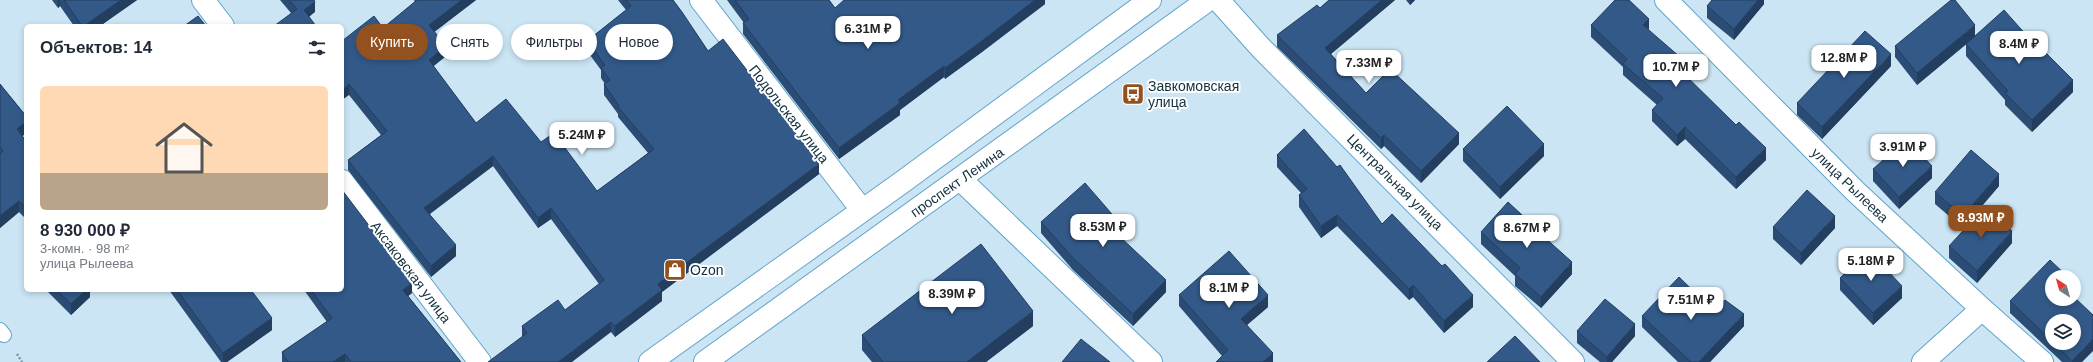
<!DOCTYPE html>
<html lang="ru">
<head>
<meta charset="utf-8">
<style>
	:root { --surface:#fff; --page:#f6f6f7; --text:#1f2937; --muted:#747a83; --accent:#92511e }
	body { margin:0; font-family:Helvetica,sans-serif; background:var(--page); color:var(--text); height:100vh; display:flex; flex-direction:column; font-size:15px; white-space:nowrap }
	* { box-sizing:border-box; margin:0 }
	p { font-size:13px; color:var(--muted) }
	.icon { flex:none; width:22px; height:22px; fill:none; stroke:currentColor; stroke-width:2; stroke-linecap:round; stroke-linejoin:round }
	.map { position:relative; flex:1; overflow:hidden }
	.panel { position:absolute; left:24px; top:24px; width:320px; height:268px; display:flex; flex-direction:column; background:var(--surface); border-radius:6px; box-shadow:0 2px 6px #0003 }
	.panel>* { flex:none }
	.banner { position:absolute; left:356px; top:24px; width:380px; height:36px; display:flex; gap:8px }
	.needle { width:26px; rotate:323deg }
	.controls { position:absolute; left:2045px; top:270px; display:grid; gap:8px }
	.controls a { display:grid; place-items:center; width:36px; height:36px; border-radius:50%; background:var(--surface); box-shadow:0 2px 6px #0003; font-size:20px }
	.price { position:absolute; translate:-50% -34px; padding:0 9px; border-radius:8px; background:#fff; color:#222; font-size:13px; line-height:26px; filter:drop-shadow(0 1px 2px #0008) }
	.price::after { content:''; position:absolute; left:50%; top:24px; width:12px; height:9px; margin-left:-6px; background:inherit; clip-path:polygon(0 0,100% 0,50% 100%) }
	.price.active { background:var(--accent); color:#fff }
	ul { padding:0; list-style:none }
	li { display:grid; align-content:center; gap:8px; height:212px; padding:0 16px }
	li span { display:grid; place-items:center; height:124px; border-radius:6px; color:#555 }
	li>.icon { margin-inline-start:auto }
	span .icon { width:72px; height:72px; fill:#fffc; stroke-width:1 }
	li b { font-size:17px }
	h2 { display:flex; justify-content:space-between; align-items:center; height:48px; padding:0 16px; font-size:17px }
	.chip { padding:0 14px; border-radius:18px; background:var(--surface); box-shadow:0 2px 6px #0003; font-size:14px; line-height:36px }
	.chip.active { background:var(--accent); color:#fff }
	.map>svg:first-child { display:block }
</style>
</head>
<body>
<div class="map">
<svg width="2093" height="362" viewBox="0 0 2093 362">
	<rect width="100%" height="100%" fill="#cbe5f5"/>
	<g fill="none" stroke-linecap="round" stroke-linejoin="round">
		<!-- lane casing -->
		<g stroke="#60a4ca" stroke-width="16">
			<path id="lane" d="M0 330 4 335"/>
		</g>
		<!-- street casing -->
		<g stroke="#60a4ca" stroke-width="24">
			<path id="street" d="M203 0 223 26
				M701 0 862 210
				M1218 0 1261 48 1573 362
				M1666 0 1855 191 1982 309 2042 362
				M960 179 1151 362
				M342 181 480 362
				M1923 362 1982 309"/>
		</g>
		<!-- secondary casing -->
		<g stroke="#60a4ca" stroke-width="24">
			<path id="secondary" d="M650 362 901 183 1150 0
				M705 362 1208 0"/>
		</g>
		<!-- path -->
		<path stroke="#7994a4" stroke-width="2.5" stroke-dasharray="2 2" stroke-linecap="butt" d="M17 354 22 362"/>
		<!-- lane -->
		<use href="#lane" stroke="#fff" stroke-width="14"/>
		<!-- street -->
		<use href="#street" stroke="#fff" stroke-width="22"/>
		<!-- secondary -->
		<use href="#secondary" stroke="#fff" stroke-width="22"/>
	</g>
	<!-- wall -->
	<path fill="#2b4d75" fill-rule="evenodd" d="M52 0H137L100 26H74L60 6 58 8Z
		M280 0H314L315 12 291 13Z
		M414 0H476L434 32 446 56 433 66 476 123 541 142 597 191 648 153 618 117V114L604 95V84H605L601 78V70L587 51V41L626 10 618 0H673L708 51 819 174 662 292V301L615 337 611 332 522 336V326L565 310 599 284 551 219 538 228 493 166 430 214 456 256 431 277 348 170V160L381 135 349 95 342 41 383 28 415 2Z
		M727 0H829L835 8 1045 0V4L982 52 945 79 944 77 900 110V115L839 159 743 34V23H744Z
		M1329 0H1395L1331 54 1366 93 1459 144 1421 183 1384 146 1381 149 1277 47V35L1320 8Z
		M1406 0H1415L1410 5Z
		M1764 0V4L1734 40 1707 18V6Z
		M1591 25 1649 30 1680 69 1679 70 1766 160 1736 189 1685 139 1677 146 1652 121V110L1657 105 1623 75V67L1591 37Z
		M1975 36 2073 92 2032 132 2005 105V100L1966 56V44L1917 85 1895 57V46Z
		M1891 66 1822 139 1797 115V103Z
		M0 84 26 116V133L22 136 26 141V219L19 212 0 228Z
		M1463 149 1544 156 1500 199 1463 161Z
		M1277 155 1382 224 1473 307 1444 333 1413 297 1409 300 1337 226 1321 238 1299 207V195L1301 193 1277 167Z
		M1873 169 1932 178 1899 209 1873 181Z
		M1999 186 1963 228 1935 204V192Z
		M1041 222 1166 292 1133 326 1073 270 1041 233Z
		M1773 227 1835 228 1801 265 1773 239Z
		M1535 230 1572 274 1541 308 1515 286V276L1481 244V232Z
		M2012 243 1977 283 1949 258V246Z
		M1840 278 1902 298 1873 325 1840 290Z
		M46 290H90V297L71 315Z
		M169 290H251L272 330 227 362H221Z
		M304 290H342L412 293 408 296 461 362H282V352L327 322Z
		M1179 295 1268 307 1247 325 1273 362 1222 356 1179 306Z
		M2076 297 2075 298 2082 362H2062L2010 313V301ZM2052 321 2074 343H2052Z
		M1714 311 1744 326 1710 362H1678L1642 327V316Z
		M1033 326 986 362H872L862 350V335Z
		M1577 331 1635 336 1612 362H1600L1577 343Z"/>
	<!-- shaded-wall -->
	<path fill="#233e5f" d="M58 0H60V6L58 8Z
		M121 0H137L100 26H84Z
		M462 0H476L429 36V25Z
		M1035 0H1045V4L982 52 945 79V68Z
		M1382 0H1395L1325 59V48Z
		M1410 0H1415L1410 5Z
		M1758 0H1764V4L1734 40V29Z
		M315 2V12L304 21V10Z
		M1649 19V30L1643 25Z
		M1975 25V37L1917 85V73Z
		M446 46V56L429 70V60Z
		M1891 54V66L1822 139V127Z
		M1680 57V69L1674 76V64Z
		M944 66V77L900 110V115L839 159V148L898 100Z
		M2073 80V92L2032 132V120Z
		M349 84V95L342 100V90Z
		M26 122V133L17 141V129Z
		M1685 127V139L1677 146V135Z
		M1459 133V144L1421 183V171Z
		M1384 135V146L1381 149V138Z
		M1544 144V156L1500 199V187Z
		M1766 148V160L1736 189V177Z
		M493 156V166L424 218V208Z
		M819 164V174L662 292V301L615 337V326L658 284Z
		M1932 166V178L1899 209V197Z
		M1999 174V186L1963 228V216Z
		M19 201V212L0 228V216Z
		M551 208V219L538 228V218Z
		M1337 215V226L1321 238V226Z
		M1835 216V228L1801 265V253Z
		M1124 228V240L1117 234Z
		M2012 231V243L1977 283V271Z
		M456 245V256L431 277V266Z
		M1572 262V274L1541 308V297Z
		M1166 280V292L1133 326V314Z
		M412 282V293L403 300V290Z
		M1413 285V297L1409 300V289Z
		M2076 285V297L2069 304 2074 299V287Z
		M1902 286V298L1873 325V313Z
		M86 290H90V297L71 315V304Z
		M1268 295V307L1241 330V319Z
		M1473 295V307L1444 333V321Z
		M1033 311V326L986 362H967Z
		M1744 314V326L1710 362H1699Z
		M272 318V330L227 362H223V353Z
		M611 322V332L572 362H558Z
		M1635 324V336L1612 362H1607V357Z
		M2093 339V351L2082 362H2072V361Z
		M1273 353V362H1263Z
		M345 354V362H333Z"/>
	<!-- building -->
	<path fill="#325988" stroke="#233e5f" d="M64 0H121L84 26H82Z
		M289 0H314L315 2 304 10 316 26H274L297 9Z
		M417 0H462L429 25 446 46 429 60 476 123 506 99 541 142 554 133 597 191 654 149 618 107 619 106 604 84 610 80 601 68 605 65 587 41 631 6 626 0H673L682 12 708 51 723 39 819 164 658 284 662 290 615 326 611 322 558 362H488L527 333 522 326 558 300 565 310 604 280 551 208 538 218 493 156 424 208 456 245 431 266 348 160 387 131 349 84 342 90V41L374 16 383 28Z
		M735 0H829L835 8 844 0H1035L982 41 945 68 944 66 898 100 900 103 839 148 743 23 749 19Z
		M1329 0H1382L1325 48 1366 93 1390 69 1459 133 1421 171 1384 135 1381 138 1277 35 1317 5 1320 8Z
		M1615 0H1629L1649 19 1643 25 1680 57 1674 64 1736 125 1739 122 1766 148 1736 177 1685 127 1677 135 1652 110 1663 98 1623 64 1627 59 1591 25Z
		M1712 0H1758L1734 29 1707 6Z
		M1951 0H1955L1975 25 1917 73 1895 46Z
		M2004 10 2044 55 2046 53 2073 80 2032 120 2005 93 2008 91 1966 44Z
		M198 16 206 26H184Z
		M1865 31 1891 54 1822 127 1797 103Z
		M0 84 26 116V122L17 129 26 141V208L19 201 0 216V154L3 151 0 147Z
		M1507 106 1544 144 1500 187 1463 149Z
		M1304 129 1337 167 1340 165 1382 224 1392 214 1442 266 1445 264 1473 295 1444 321 1413 285 1409 289 1337 215 1321 226 1299 195 1307 189 1277 155Z
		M1907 139 1932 166 1899 197 1873 169Z
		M1971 150 1999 174 1963 216 1935 192Z
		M1085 183 1124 228 1117 234 1166 280 1133 314 1073 258 1041 222Z
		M342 190 412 282 403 290 461 362H351L345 354 333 362H288L282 352 332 318 311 290H342Z
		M1807 190 1835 216 1801 253 1773 227Z
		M1508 202 1535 227 1534 228 1572 262 1541 297 1515 274 1520 268 1481 232Z
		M1985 207 2012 231 1977 271 1949 246Z
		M981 244 1033 311 967 362H883L862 335Z
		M1229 251 1268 295 1241 319 1273 353 1263 362H1216L1228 350 1179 295Z
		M1869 251 1902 286 1873 313 1840 278Z
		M2050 260 2068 277H2052V299H2074V297L2093 315V339L2072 361 2054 343H2074V321H2052V341L2010 301Z
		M1679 277 1714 311 1725 300 1744 314 1699 362H1691L1642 316Z
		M2074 283 2076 285 2074 287Z
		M57 290H86L71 304Z
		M177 290H251L272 318 223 353Z
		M1605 299 1635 324 1607 357 1577 331Z
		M1515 336 1540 362H1487Z
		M1081 339 1110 362H1062Z"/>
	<!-- icons -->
	<defs>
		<g id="bus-square" transform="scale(1.15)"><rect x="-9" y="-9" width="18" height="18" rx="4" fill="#92511e" stroke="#fff"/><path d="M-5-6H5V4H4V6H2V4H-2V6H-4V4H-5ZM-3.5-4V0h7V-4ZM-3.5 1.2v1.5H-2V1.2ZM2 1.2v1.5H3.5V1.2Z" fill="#fff"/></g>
		<g id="shop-square" transform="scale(1.15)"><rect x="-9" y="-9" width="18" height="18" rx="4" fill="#92511e" stroke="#fff"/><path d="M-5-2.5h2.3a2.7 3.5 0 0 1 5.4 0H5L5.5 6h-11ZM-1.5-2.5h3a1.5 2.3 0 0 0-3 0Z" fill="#fff"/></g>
	</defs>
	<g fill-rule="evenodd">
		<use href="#bus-square" x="1133" y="94"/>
		<use href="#shop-square" x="675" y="270"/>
	</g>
	<g text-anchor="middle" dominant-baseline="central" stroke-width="4" stroke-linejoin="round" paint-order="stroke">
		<!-- poi labels -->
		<g font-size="14" fill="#112e3d" stroke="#fff" text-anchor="start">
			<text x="1148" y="86">Завкомовская<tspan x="1148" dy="16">улица</tspan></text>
			<text x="690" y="270">Ozon</text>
		</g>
		<!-- street labels -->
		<g font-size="14" fill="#112e3d" stroke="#fff">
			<text transform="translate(789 114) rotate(52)">Подольская улица</text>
			<text transform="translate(957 182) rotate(-35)">проспект Ленина</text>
			<text transform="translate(1395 182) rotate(45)">Центральная улица</text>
			<text transform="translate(1850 185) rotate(44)">улица Рылеева</text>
			<text transform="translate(411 272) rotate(53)">Аксаковская улица</text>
		</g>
	</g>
</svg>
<div class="controls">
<a><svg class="needle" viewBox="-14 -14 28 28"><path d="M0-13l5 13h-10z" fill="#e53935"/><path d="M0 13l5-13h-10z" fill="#747a83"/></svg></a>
<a><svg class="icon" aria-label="layers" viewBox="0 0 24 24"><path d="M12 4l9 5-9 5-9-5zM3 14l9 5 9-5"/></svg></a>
</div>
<b class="price" style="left:868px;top:50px">6.31M ₽</b>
<b class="price" style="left:2019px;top:65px">8.4M ₽</b>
<b class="price" style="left:1844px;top:79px">12.8M ₽</b>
<b class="price" style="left:1369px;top:84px">7.33M ₽</b>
<b class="price" style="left:1676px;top:88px">10.7M ₽</b>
<b class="price" style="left:582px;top:156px">5.24M ₽</b>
<b class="price" style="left:1903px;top:168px">3.91M ₽</b>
<b class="price active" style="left:1981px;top:239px">8.93M ₽</b>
<b class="price" style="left:1103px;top:248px">8.53M ₽</b>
<b class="price" style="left:1527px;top:249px">8.67M ₽</b>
<b class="price" style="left:1871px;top:282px">5.18M ₽</b>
<b class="price" style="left:1229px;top:309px">8.1M ₽</b>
<b class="price" style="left:952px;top:315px">8.39M ₽</b>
<b class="price" style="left:1691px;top:321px">7.51M ₽</b>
<div class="banner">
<a class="chip active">Купить</a>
<a class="chip">Снять</a>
<a class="chip">Фильтры</a>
<a class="chip">Новое</a>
</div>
<section class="panel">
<h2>Объектов: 14<svg class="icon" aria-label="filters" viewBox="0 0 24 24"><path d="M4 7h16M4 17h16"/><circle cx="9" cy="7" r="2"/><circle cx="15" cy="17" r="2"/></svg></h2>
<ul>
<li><span style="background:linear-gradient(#ffd9b3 70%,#b9a48a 0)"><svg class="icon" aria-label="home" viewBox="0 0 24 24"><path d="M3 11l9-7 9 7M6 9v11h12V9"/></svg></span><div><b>8 930 000 ₽</b><p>3-комн. · 98 m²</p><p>улица Рылеева</p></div></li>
</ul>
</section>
</div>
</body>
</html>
